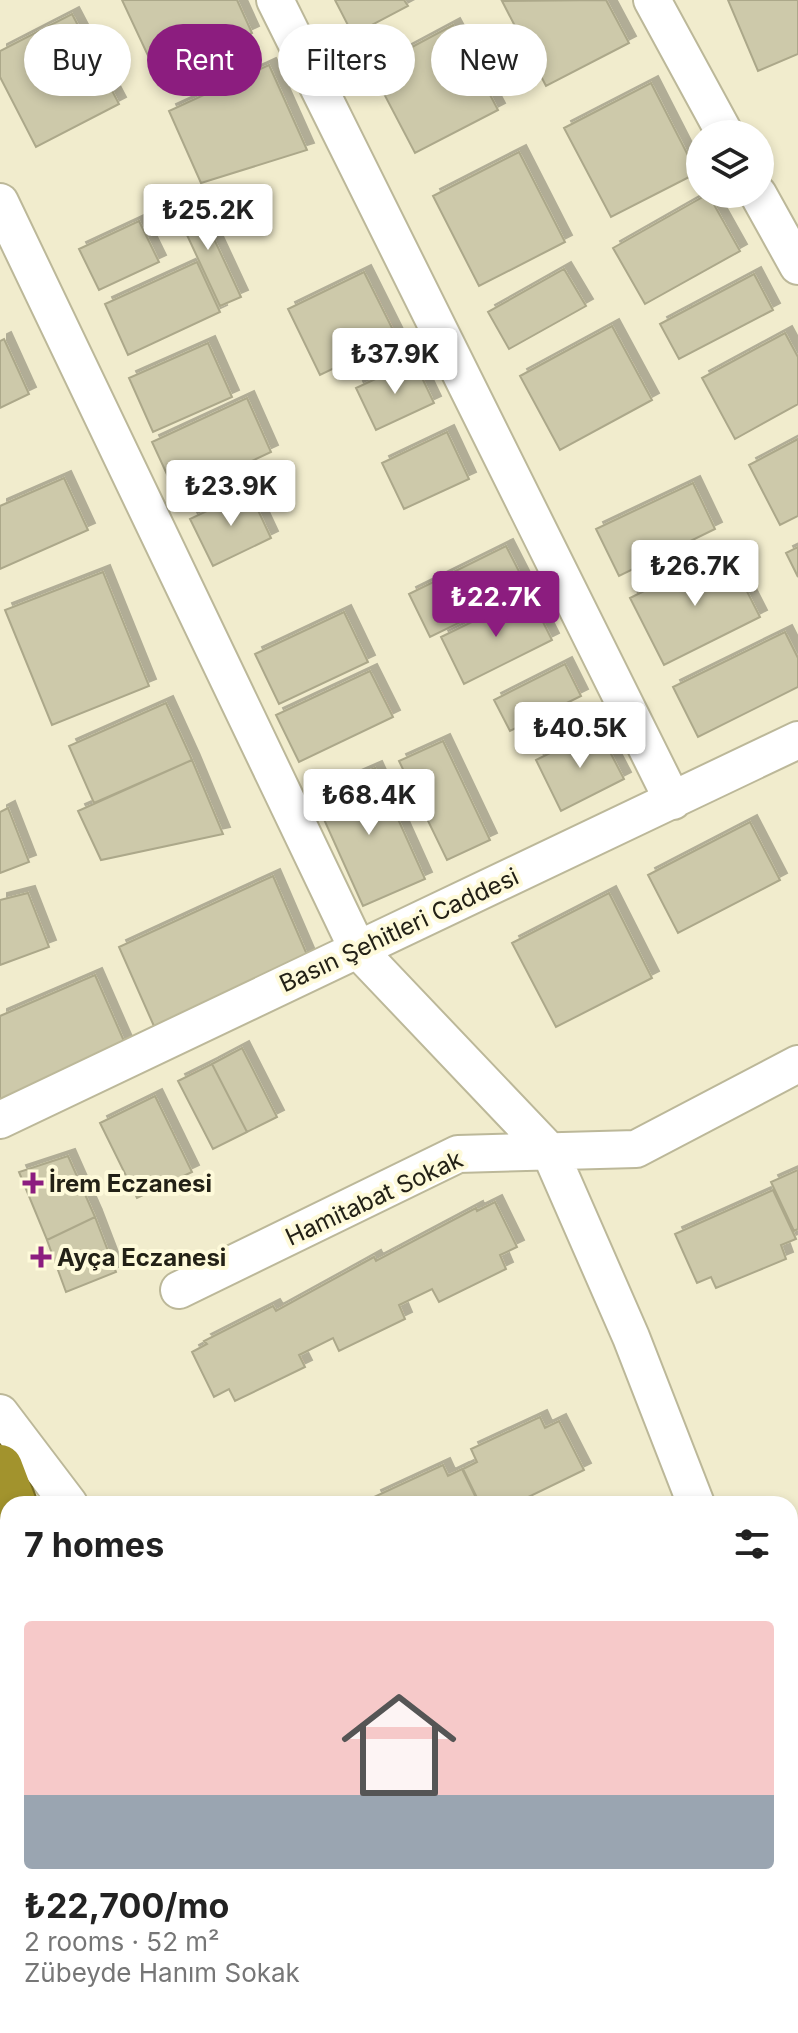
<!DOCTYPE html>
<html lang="en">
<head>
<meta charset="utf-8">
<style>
	:root { --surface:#fff; --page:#f2f2f2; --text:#222; --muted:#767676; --accent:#8c1d7f }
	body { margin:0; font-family:Inter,sans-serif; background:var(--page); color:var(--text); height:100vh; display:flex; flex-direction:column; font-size:30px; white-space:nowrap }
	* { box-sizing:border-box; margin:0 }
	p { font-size:26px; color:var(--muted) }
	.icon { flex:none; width:44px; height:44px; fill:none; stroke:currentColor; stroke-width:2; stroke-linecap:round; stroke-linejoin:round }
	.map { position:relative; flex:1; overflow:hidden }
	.panel { position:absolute; left:0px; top:1496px; width:798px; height:538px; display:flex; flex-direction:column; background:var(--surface); border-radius:24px 24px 0 0; box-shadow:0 4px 12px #0003 }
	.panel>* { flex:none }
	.top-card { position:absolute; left:24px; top:24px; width:750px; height:72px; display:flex; gap:16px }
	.fabs { position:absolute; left:686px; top:120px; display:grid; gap:16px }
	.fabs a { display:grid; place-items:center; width:88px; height:88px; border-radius:50%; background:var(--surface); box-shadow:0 4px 12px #0003; font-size:40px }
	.price { position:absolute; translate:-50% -68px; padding:0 18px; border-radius:8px; background:#fff; color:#222; font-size:26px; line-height:52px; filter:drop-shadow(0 2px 4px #0008) }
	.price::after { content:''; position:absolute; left:50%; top:48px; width:24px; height:18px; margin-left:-12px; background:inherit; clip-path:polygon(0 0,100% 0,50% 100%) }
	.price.current { background:var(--accent); color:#fff }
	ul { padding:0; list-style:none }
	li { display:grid; align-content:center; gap:16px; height:424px; padding:0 24px }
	li span { display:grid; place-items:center; height:248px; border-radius:8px; color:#555 }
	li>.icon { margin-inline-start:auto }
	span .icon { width:144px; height:144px; fill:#fffc; stroke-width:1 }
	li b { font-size:34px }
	h2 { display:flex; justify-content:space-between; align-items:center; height:96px; padding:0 24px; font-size:34px }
	.chip { padding:0 28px; border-radius:36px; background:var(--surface); box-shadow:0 4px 12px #0003; font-size:28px; line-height:72px }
	.chip.current { background:var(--accent); color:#fff }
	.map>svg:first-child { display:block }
</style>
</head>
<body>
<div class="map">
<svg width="798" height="2033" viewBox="0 0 798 2033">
	<defs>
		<filter id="shadow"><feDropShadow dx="7" dy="-7" stdDeviation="0" flood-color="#0004"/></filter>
	</defs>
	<rect width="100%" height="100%" fill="#f1eccd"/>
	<!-- built -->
	<path fill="#e5e0b8" d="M0 1961 8 1985V2026H22L24 2033H0Z"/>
	<!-- building -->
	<path fill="#cdc9aa" stroke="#aca88a" stroke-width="2" filter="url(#shadow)" d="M122 0H237L252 33 158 77Z
		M335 0H404L408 6 353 35Z
		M606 0 629 43 546 86 502 1Z
		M728 0H798V54L758 71Z
		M72 14 119 104 36 147 0 77V51Z
		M453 25 498 110 415 153 371 69Z
		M269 65 307 150 201 183 169 111Z
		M651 83 697 173 611 217 564 128Z
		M519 152 565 242 479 286 433 196Z
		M708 194 740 251 645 304 613 248Z
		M195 198 241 297 220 306 174 207Z
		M139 221 159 262 99 290 79 249Z
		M197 262 220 312 128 355 105 304Z
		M564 269 586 306 509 349 488 312Z
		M364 272 397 338 320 375 288 309Z
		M754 274 773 310 679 359 660 324Z
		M612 326 652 400 560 450 520 376Z
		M785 333 798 357V404L735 439 702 378Z
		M4 339 29 394 0 408V341Z
		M208 343 232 397 153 432 129 378Z
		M414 361 434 403 376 430 356 388Z
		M247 398 271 452 177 496 152 442Z
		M447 432 469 479 404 509 382 463Z
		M798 439V516L780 525 749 465Z
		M64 478 88 530 0 569V506Z
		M693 483 715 529 619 576 596 529Z
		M249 491 271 538 213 566 190 519Z
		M506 546 528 589 430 637 409 594Z
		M798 547V577L786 553Z
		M726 550 760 617 664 665 630 598Z
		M103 572 149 686 52 725 5 610Z
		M529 594 552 640 464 684 441 637Z
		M344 612 368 662 279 704 255 654Z
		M785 632 798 658V687L698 737 673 687Z
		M565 664 581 696 510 731 494 700Z
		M370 671 393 717 299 762 276 715Z
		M166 703 192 760 94 803 69 746Z
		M598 729 624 779 561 811 536 760Z
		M443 741 490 840 447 860 399 761Z
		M192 760 223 834 101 860 78 811Z
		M375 768 425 879 363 906 313 795Z
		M8 808 29 862 0 873V812Z
		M750 822 780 880 678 933 648 875Z
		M273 876 311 964 157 1033 119 947Z
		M28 893 49 947 0 965V900Z
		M609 893 652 978 556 1027 512 943Z
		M95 975 127 1048 0 1102V1016Z
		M242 1048 277 1117 247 1132 212 1064Z
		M212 1064 247 1132 213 1149 178 1081Z
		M155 1096 192 1172 137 1198 100 1123Z
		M68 1156 95 1217 47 1240 19 1172Z
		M798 1170V1229L794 1231 771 1182Z
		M773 1190 796 1239 781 1245 786 1259 716 1288 711 1277 697 1283 675 1234Z
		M495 1202 517 1247 500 1255 506 1269 439 1302 432 1289 399 1305 405 1319 339 1351 333 1338 299 1355 305 1367 235 1401 229 1389 214 1397 192 1352 207 1344 204 1341 273 1306 276 1311 374 1257 376 1261 476 1208 477 1211Z
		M95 1217 116 1272 66 1292 47 1240Z
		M540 1417 545 1428 559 1421 584 1470 514 1504H480L463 1469 477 1462 471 1449Z
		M443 1465 448 1476 462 1469 479 1504H377L374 1497Z
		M798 1983V2033H728L742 2026H790V1987Z
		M374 2026H411L415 2033H378Z"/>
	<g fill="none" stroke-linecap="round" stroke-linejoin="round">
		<!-- street casing -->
		<g stroke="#bcb899" stroke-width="40">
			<path id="street" d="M275 0 673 801
				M652 0 725 134
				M758 194 798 266
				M0 202 358 950 550 1152 631 1337 696 1504
				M0 1120 798 740
				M179 1290 458 1154 636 1149 798 1064
				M0 1413 69 1504
				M790 1688 798 1684
				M790 1745 798 1766
				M790 1905 798 1901
				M279 2026 282 2033
				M569 2026 572 2033
				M516 2033 531 2026"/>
		</g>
		<!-- highway casing -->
		<g stroke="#766b25" stroke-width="48">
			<path id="highway" d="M0 1467 14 1504
				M0 1677 8 1709
				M81 2026 82 2033
				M152 2026 153 2033"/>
		</g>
		<!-- street -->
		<use href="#street" stroke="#fff" stroke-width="36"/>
		<!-- highway -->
		<use href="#highway" stroke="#a2932d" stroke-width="44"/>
	</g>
	<!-- markers -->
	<g fill="#8c1d7f" stroke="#fefada" stroke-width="3">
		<path d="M29 1171h8v8h8v8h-8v8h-8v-8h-8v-8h8z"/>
		<path d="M37 1245h8v8h8v8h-8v8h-8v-8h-8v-8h8z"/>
	</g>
	<g text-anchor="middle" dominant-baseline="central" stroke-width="8" stroke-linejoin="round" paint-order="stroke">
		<!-- street labels -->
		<g font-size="24" fill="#232116" stroke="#fefada">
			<text transform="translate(399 930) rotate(-25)">Basın Şehitleri Caddesi</text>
			<text transform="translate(374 1198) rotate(-25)">Hamitabat Sokak</text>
		</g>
		<!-- poi labels -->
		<g font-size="24" font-weight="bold" fill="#232116" stroke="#fefada" text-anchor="start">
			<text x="49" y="1183">İrem Eczanesi</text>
			<text x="57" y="1257">Ayça Eczanesi</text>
		</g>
	</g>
</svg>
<div class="fabs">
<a><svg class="icon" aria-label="layers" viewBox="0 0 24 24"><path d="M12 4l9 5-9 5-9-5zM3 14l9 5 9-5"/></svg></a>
</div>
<b class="price" style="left:208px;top:252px">₺25.2K</b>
<b class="price" style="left:395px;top:396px">₺37.9K</b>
<b class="price" style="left:231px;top:528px">₺23.9K</b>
<b class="price" style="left:695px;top:608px">₺26.7K</b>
<b class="price current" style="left:496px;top:639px">₺22.7K</b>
<b class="price" style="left:580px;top:770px">₺40.5K</b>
<b class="price" style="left:369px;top:837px">₺68.4K</b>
<div class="top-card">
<a class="chip">Buy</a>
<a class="chip current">Rent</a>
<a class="chip">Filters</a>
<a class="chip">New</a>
</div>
<section class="panel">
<h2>7 homes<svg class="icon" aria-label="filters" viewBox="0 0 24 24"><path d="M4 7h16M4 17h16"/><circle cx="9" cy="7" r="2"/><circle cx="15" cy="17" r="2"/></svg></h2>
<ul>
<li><span style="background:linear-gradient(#f6c9c9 70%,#9aa5b1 0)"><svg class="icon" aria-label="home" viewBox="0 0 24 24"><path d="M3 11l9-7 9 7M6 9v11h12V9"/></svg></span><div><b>₺22,700/mo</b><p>2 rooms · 52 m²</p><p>Zübeyde Hanım Sokak</p></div></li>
</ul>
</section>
</div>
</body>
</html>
